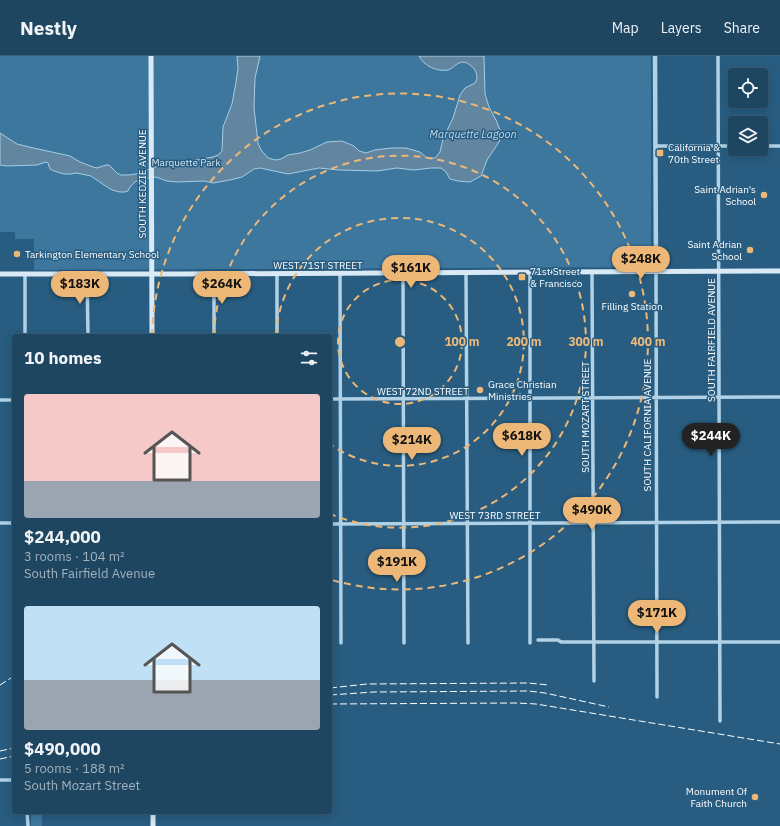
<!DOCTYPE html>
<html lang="en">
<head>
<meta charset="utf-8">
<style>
	:root { --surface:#1e4661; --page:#264d67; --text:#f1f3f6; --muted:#a1b1bd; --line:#3c5e76; --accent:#edb877 }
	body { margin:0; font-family:"IBM Plex Sans",sans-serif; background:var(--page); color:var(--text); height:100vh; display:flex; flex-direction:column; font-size:15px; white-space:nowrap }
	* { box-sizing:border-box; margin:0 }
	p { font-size:13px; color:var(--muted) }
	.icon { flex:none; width:22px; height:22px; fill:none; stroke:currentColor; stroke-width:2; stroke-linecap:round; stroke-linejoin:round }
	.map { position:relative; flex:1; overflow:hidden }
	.drawer { position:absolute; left:12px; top:278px; width:320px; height:480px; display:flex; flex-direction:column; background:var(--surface); border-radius:4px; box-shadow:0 2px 10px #0003,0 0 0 1px var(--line) }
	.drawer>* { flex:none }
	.tools { position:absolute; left:728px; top:12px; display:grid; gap:8px }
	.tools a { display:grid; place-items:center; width:40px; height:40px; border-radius:4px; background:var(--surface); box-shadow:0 2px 10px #0003,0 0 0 1px var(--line); font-size:20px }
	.price { position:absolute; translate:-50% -34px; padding:0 9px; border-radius:14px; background:var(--accent); color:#111; font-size:13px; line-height:26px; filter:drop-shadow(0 1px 2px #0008) }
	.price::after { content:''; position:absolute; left:50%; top:24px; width:12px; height:9px; margin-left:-6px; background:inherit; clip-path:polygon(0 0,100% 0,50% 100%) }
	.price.active { background:#222; color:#fff }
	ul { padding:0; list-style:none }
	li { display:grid; align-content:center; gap:8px; height:212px; padding:0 12px }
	li span { display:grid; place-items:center; height:124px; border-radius:4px; color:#555 }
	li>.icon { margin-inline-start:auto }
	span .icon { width:72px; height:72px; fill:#fffc; stroke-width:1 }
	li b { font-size:17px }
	h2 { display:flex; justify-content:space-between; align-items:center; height:48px; padding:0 12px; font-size:17px }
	header { display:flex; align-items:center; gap:24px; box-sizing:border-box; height:56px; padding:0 20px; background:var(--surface); border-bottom:1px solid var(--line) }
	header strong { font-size:19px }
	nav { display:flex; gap:22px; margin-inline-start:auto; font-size:14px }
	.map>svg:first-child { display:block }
</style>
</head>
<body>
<header>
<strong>Nestly</strong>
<nav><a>Map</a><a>Layers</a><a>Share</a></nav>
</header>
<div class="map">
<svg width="780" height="770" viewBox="0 0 780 770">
	<rect width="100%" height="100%" fill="#285d81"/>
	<!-- green -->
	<path fill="#3d779e" d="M0 0H651V209L647 211 34 214V183H15V176H0Z
		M31 756H42V770H31Z"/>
	<!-- water -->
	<path fill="#62869f" stroke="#a5cde6" d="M237 0H260L255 22 254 52 258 87 261 94 268 102 275 104 281 103 288 99 300 97 310 94 327 86 342 85 354 90 359 95 366 97 375 94 391 92H406L420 96 427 102H435L440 96 443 83 453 62 460 39 465 32 475 27 477 23C477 20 476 16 475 14 471 9 465 4 459 7 455 9 453 12 448 14 437 16 424 10 419 0H484L485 38 489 51 497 66 501 77 499 86 487 104 481 120 470 126 458 125 450 123 446 116 441 112H431L414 114 397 112 377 115 339 114 319 112 288 118 260 112 254 113 242 121 230 124 213 127 204 125 177 126 167 125 156 121 141 123 135 126 130 131 128 135 125 136H120L112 134 104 129 91 120 77 117 70 118H64L54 115 50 113 48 107 46 106 37 109 6 110 0 109V77L17 88 29 91 70 100 80 106 93 111 97 112 106 109H109L117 117 121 119H129L136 118 172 105H191L213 101 218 99 222 95 223 71 232 48 236 26 238 12Z"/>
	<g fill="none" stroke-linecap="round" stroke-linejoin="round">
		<!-- minor -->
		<path stroke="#b0d1e6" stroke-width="3.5" d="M718 0 720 665
			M656 90H735
			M761 90H780
			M592 216 594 625
			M656 216 657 641
			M340 217 341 587
			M403 217 404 587
			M466 217 468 587
			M530 217V587
			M25 218V280
			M87 218 88 280
			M214 218V280
			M277 218V280
			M330 343 780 341
			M0 344H14
			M0 467H14
			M330 468 780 466
			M538 584H558L561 586H780
			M0 724H14
			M27 756 28 770"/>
		<!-- tertiary -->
		<path stroke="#b0d1e6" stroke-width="4.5" d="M655 0 656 216"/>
		<!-- secondary -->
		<path stroke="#d9eaf6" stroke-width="5" d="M151 0 152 280
			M0 218H181L780 215
			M153 756V770"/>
		<!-- rail -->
		<path stroke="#fff" stroke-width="1" stroke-dasharray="7 3" stroke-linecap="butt" d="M0 629 14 620
			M330 632 367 628 528 627 549 629
			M330 639 374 636 529 635 545 637 609 651
			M330 648 517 647 536 648 780 688
			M0 695 14 692
			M0 703 14 700"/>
	</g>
	<!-- distance rings -->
	<g fill="none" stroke="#edb877" stroke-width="2" stroke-dasharray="7 5">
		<circle cx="400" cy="286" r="62"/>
		<path d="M276 280A124 124 0 1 1 331 389"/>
		<path d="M214 280A186 186 0 1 1 330 458"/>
		<path d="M152 280A248 248 0 1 1 332 524"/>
	</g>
	<!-- markers -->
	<g fill="#edb877" stroke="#285d81" stroke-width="1.5">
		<rect x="656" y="93" width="8" height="8" rx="2"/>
		<circle cx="764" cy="139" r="4"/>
		<circle cx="750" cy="194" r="4"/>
		<circle cx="17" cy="198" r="4"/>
		<rect x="518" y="217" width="8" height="8" rx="2"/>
		<circle cx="632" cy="238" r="4"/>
		<circle cx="480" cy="334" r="4"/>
		<circle cx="755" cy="741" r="4"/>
	</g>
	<g text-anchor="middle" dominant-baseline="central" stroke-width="3" stroke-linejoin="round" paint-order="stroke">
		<!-- poi labels -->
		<g font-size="10" fill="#fff" stroke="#285d81" text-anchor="start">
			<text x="668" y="91">California &amp;<tspan x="668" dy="12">70th Street</tspan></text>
			<text x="756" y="133" text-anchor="end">Saint Adrian's<tspan x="756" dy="12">School</tspan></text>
			<text x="742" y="188" text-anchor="end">Saint Adrian<tspan x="742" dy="12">School</tspan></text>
			<text x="25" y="198">Tarkington Elementary School</text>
			<text x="530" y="215">71st Street<tspan x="530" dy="12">&amp; Francisco</tspan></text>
			<text x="632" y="250" text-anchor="middle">Filling Station</text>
			<text x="488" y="328">Grace Christian<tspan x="488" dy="12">Ministries</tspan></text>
			<text x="747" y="735" text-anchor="end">Monument Of<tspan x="747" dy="12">Faith Church</tspan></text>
		</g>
		<!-- park labels -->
		<g font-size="10" fill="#d3e8f5" stroke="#285d81">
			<text x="186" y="106">Marquette Park</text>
		</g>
		<!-- street labels -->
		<g font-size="10" fill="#fff" stroke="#285d81">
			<text transform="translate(142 128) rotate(-90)">SOUTH KEDZIE AVENUE</text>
			<text x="318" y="209">WEST 71ST STREET</text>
			<text transform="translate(711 284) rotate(-90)">SOUTH FAIRFIELD AVENUE</text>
			<text x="423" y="335">WEST 72ND STREET</text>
			<text transform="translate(585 361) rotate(-90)">SOUTH MOZART STREET</text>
			<text transform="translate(647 369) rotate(-90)">SOUTH CALIFORNIA AVENUE</text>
			<text x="495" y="459">WEST 73RD STREET</text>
		</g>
		<!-- water labels -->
		<g font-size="11" font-style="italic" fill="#bcdaed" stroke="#285d81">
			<text x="473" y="78">Marquette Lagoon</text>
		</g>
	</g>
	<circle cx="400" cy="286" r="6" fill="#edb877" stroke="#285d81" stroke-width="2"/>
	<g font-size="12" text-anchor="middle" font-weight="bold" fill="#edb877" stroke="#285d81" stroke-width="3" stroke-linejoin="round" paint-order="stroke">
		<text x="462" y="290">100 m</text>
		<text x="524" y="290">200 m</text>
		<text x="586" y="290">300 m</text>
		<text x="648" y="290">400 m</text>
	</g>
</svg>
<div class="tools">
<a><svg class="icon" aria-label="locate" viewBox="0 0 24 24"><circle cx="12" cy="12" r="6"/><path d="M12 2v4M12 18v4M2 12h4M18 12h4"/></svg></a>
<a><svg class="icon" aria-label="layers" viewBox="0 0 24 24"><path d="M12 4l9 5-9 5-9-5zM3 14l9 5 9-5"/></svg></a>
</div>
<b class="price" style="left:641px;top:224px">$248K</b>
<b class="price" style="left:411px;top:233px">$161K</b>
<b class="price" style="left:80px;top:249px">$183K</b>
<b class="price" style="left:222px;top:249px">$264K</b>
<b class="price" style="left:522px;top:401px">$618K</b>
<b class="price active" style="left:711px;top:401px">$244K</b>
<b class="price" style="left:412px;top:405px">$214K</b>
<b class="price" style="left:592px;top:475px">$490K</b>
<b class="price" style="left:397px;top:527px">$191K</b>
<b class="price" style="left:657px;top:578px">$171K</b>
<section class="drawer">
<h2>10 homes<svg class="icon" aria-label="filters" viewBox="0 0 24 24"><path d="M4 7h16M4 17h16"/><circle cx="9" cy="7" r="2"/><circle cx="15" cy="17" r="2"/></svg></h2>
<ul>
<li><span style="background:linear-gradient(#f6c9c9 70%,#9aa5b1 0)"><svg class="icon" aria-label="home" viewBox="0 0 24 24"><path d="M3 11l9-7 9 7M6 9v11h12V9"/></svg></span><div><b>$244,000</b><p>3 rooms · 104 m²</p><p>South Fairfield Avenue</p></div></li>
<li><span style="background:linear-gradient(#bfe0f5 60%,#9aa5b1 0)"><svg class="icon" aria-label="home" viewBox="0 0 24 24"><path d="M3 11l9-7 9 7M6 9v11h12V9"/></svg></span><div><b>$490,000</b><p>5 rooms · 188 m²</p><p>South Mozart Street</p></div></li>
</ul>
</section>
</div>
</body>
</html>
